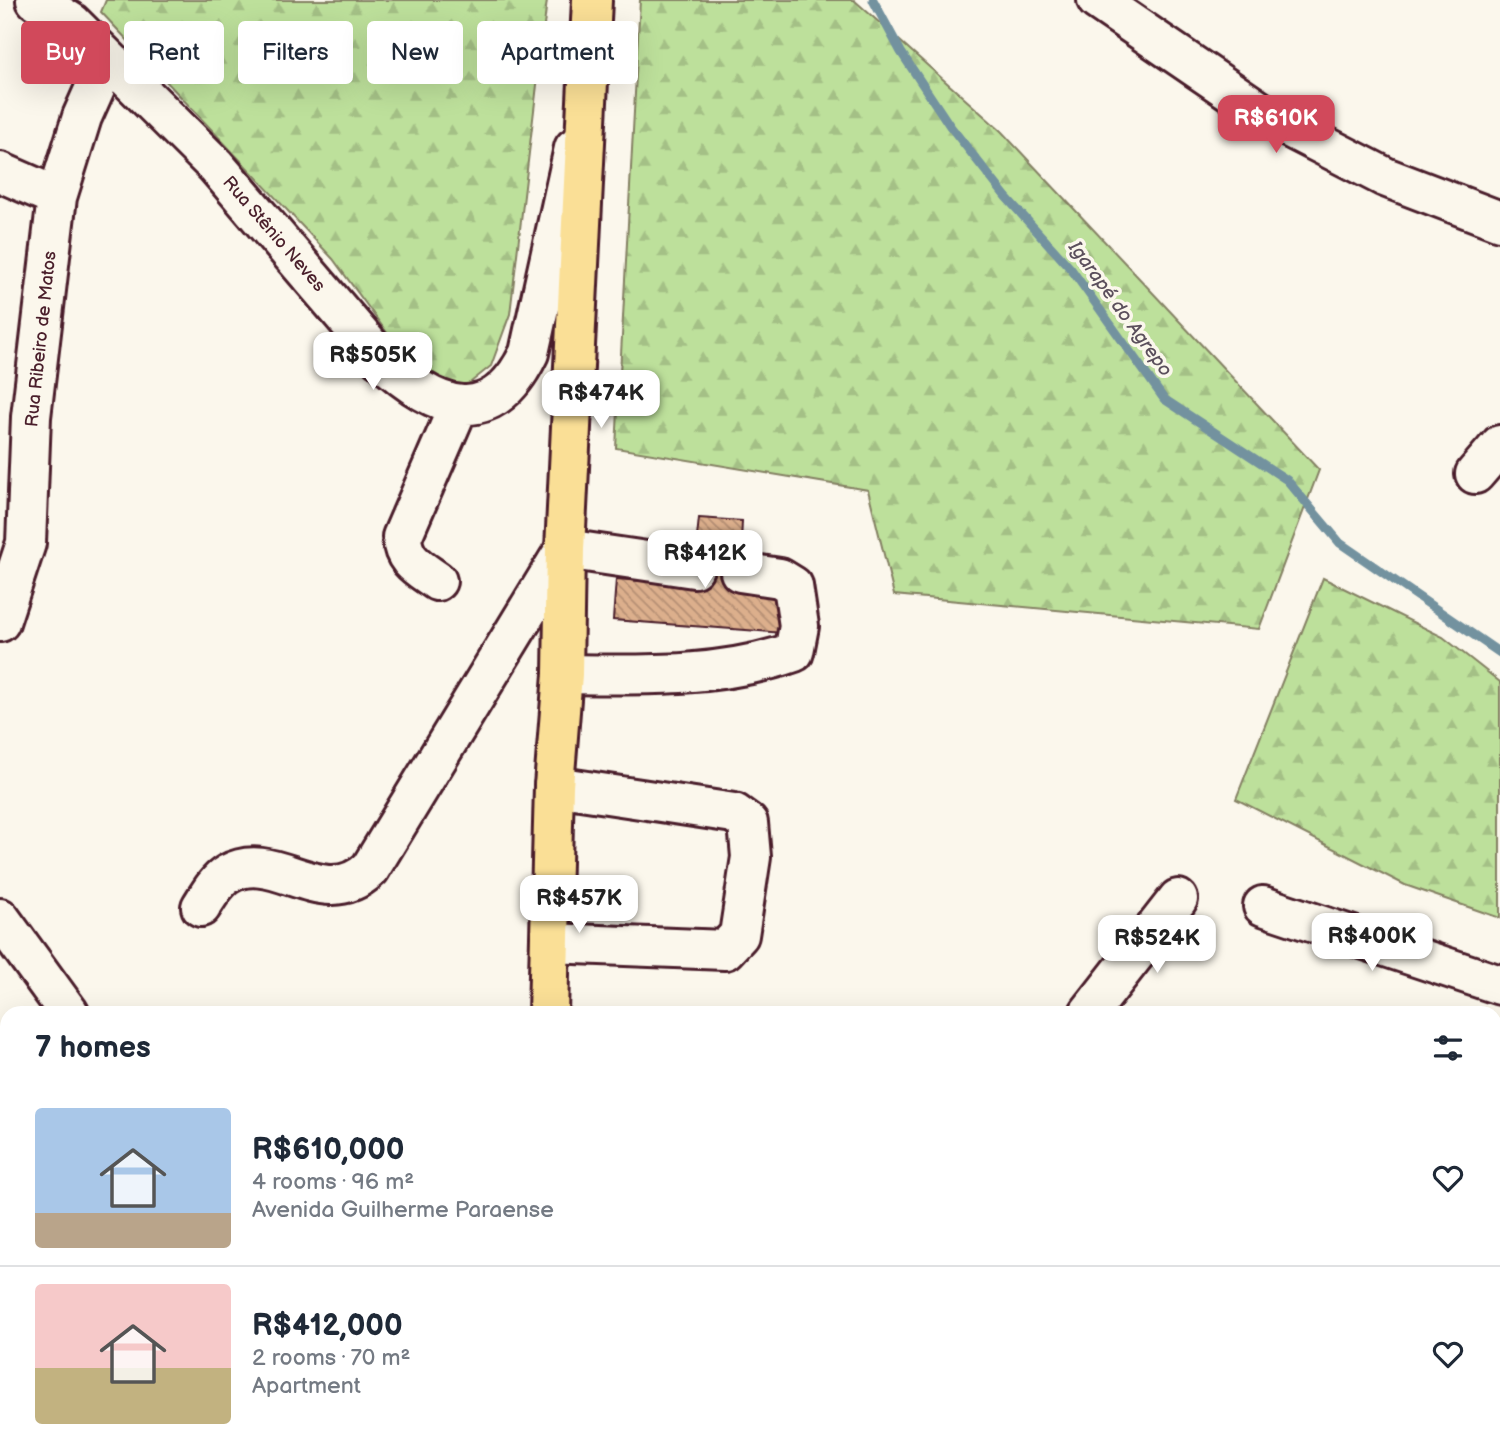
<!DOCTYPE html>
<html lang="en">
<head>
<meta charset="utf-8">
<style>
	:root { --surface:#fff; --page:#f6f6f7; --text:#1f2937; --muted:#747a83; --line:#e0e1e3; --accent:#d1495b }
	body { margin:0; font-family:"Balsamiq Sans",sans-serif; background:var(--page); color:var(--text); height:100vh; display:flex; flex-direction:column; font-size:26px; white-space:nowrap }
	* { box-sizing:border-box; margin:0 }
	p { font-size:23px; color:var(--muted) }
	.icon { flex:none; width:38px; height:38px; fill:none; stroke:currentColor; stroke-width:2; stroke-linecap:round; stroke-linejoin:round }
	.map { position:relative; flex:1; overflow:hidden }
	.sheet { position:absolute; left:0px; top:1006px; width:1502px; height:450px; display:flex; flex-direction:column; background:var(--surface); border-radius:21px 21px 0 0; box-shadow:0 7px 28px #0002 }
	.sheet>* { flex:none }
	.guide { position:absolute; left:21px; top:21px; width:700px; height:63px; display:flex; gap:14px }
	.price { position:absolute; translate:-50% -60px; padding:0 16px; border-radius:14px; background:#fff; color:#222; font-size:23px; line-height:46px; filter:drop-shadow(0 2px 4px #0008) }
	.price::after { content:''; position:absolute; left:50%; top:42px; width:21px; height:16px; margin-left:-10px; background:inherit; clip-path:polygon(0 0,100% 0,50% 100%) }
	.price.active { background:var(--accent); color:#fff }
	ul { padding:0; list-style:none }
	li { display:flex; align-items:center; gap:21px; height:175px; padding:0 35px }
	li+li { border-top:2px solid var(--line) }
	li span { display:grid; place-items:center; flex:none; width:196px; height:140px; border-radius:7px; color:#555 }
	li>.icon { margin-inline-start:auto }
	span .icon { width:84px; height:84px; fill:#fffc; stroke-width:1 }
	li b { font-size:30px }
	h2 { display:flex; justify-content:space-between; align-items:center; height:84px; padding:0 35px; font-size:30px }
	.chip { padding:0 24px; border-radius:7px; background:var(--surface); box-shadow:0 7px 28px #0002; font-size:24px; line-height:63px }
	.chip.active { background:var(--accent); color:#fff }
	.map>svg:first-child { display:block }
</style>
</head>
<body>
<div class="map">
<svg width="1500" height="1455" viewBox="0 0 1500 1455">
	<defs>
		<pattern id="forest-firs" width="22" height="20" patternUnits="userSpaceOnUse" patternTransform="scale(1.75)"><rect width="22" height="20" fill="#bde09b"/><path d="M5 1l3.5 6h-7zM16 11l3.5 6h-7z" fill="#a4c086"/></pattern>
		<pattern id="building-back-hatch" width="6" height="6" patternUnits="userSpaceOnUse" patternTransform="scale(1.75)"><rect width="6" height="6" fill="#dcaf8c"/><path d="M-1 5l2 2M0 0l6 6M5-1l2 2" fill="none" stroke="#b48e73"/></pattern>
	</defs>
	<rect width="100%" height="100%" fill="#fbf7ec"/>
	<filter id="ink" filterUnits="userSpaceOnUse"><feTurbulence type="fractalNoise" baseFrequency=".0143" numOctaves="2"/><feDisplacementMap in="SourceGraphic" scale="14" xChannelSelector="R" yChannelSelector="G"/><feConvolveMatrix kernelMatrix="1 2 1 2 8 2 1 2 1" color-interpolation-filters="sRGB"/></filter>
	<g filter="url(#ink)">
		<!-- forest -->
		<path fill="url(#forest-firs)" stroke="#848063" stroke-width="2" d="M106 0H547L510 314 491 366 466 386 433 379 396 345 333 259 101 12Z
			M640 0H854L1001 131 1319 470 1259 629 894 595 868 490 616 448Z
			M1323 578 1443 637 1500 682V918L1405 885 1236 799Z"/>
		<g fill="none" stroke-linecap="round" stroke-linejoin="round">
			<!-- stream -->
			<path stroke="#73929f" stroke-width="9" d="M873 0 901 52 950 126 1006 197 1071 269 1164 399 1287 480 1340 543 1500 653"/>
		</g>
		<!-- building -->
		<path fill="url(#building-back-hatch)" stroke="#4a1f2b" stroke-width="2" d="M699 518 742 521 739 588 784 591V633L613 620 616 579 692 585Z"/>
		<g fill="none" stroke-linecap="round" stroke-linejoin="round">
			<!-- minor casing -->
			<g stroke="#4a1f2b" stroke-width="44">
				<path id="minor" d="M36 0 72 23 216 166 380 358C433 408 490 434 529 353L574 148
					M1097 0 1270 118 1385 177 1500 221
					M0 172 57 197
					M1475 474 1500 445
					M437 581C419 568 403 561 402 537L459 405
					M0 622 26 543 31 417 57 197 82 117 107 61
					M563 674C639 675 721 678 794 652L799 626 793 586 780 578 740 572
					M1263 906 1500 985
					M201 907C208 896 216 881 228 874 276 847 322 914 370 869L565 549 694 568
					M0 918 69 1013
					M550 943 725 950 739 935 751 857 748 823 734 813 554 786
					M1089 1013 1178 899
					M0 1333 7 1330
					M0 1387 7 1405
					M1494 1401 1500 1394
					M24 1449 27 1455
					M681 1449 682 1455
					M935 1449 943 1455
					M879 1455 884 1449
					M1092 1455 1096 1449
					M1454 1455 1458 1449"/>
			</g>
			<!-- major casing -->
			<g stroke="#4a1f2b" stroke-width="44">
				<path id="major" d="M548 1013 554 786 563 674 565 549 592 0
					M497 1455 498 1449
					M528 1455V1449"/>
			</g>
			<!-- minor -->
			<use href="#minor" stroke="#fbf7ec" stroke-width="38"/>
			<!-- major -->
			<use href="#major" stroke="#fadf96" stroke-width="38"/>
		</g>
	</g>
	<g text-anchor="middle" dominant-baseline="central" stroke-width="7" stroke-linejoin="round" paint-order="stroke">
		<!-- street labels -->
		<g font-size="18" fill="#4a1f2b" stroke="#fbf7ec">
			<text transform="translate(274 234) rotate(49)">Rua Stênio Neves</text>
			<text transform="translate(41 339) rotate(-84)">Rua Ribeiro de Matos</text>
		</g>
		<!-- water labels -->
		<g font-size="19" font-style="italic" fill="#5b4f5c" stroke="#fbf7ec">
			<text transform="translate(1120 309) rotate(54)">Igarapé do Agrepo</text>
		</g>
	</g>
</svg>
<b class="price active" style="left:1276px;top:155px">R$610K</b>
<b class="price" style="left:373px;top:392px">R$505K</b>
<b class="price" style="left:601px;top:430px">R$474K</b>
<b class="price" style="left:705px;top:590px">R$412K</b>
<b class="price" style="left:579px;top:935px">R$457K</b>
<b class="price" style="left:1372px;top:973px">R$400K</b>
<b class="price" style="left:1157px;top:975px">R$524K</b>
<div class="guide">
<a class="chip active">Buy</a>
<a class="chip">Rent</a>
<a class="chip">Filters</a>
<a class="chip">New</a>
<a class="chip">Apartment</a>
</div>
<section class="sheet">
<h2>7 homes<svg class="icon" aria-label="filters" viewBox="0 0 24 24"><path d="M4 7h16M4 17h16"/><circle cx="9" cy="7" r="2"/><circle cx="15" cy="17" r="2"/></svg></h2>
<ul>
<li><span style="background:linear-gradient(#a9c7e8 75%,#b9a48a 0)"><svg class="icon" aria-label="home" viewBox="0 0 24 24"><path d="M3 11l9-7 9 7M6 9v11h12V9"/></svg></span><div><b>R$610,000</b><p>4 rooms · 96 m²</p><p>Avenida Guilherme Paraense</p></div><svg class="icon" aria-label="heart" viewBox="0 0 24 24"><path d="M12 20l-8-8c-3-5 5-10 8-4 3-6 11-1 8 4z"/></svg></li>
<li><span style="background:linear-gradient(#f6c9c9 60%,#c2b280 0)"><svg class="icon" aria-label="home" viewBox="0 0 24 24"><path d="M3 11l9-7 9 7M6 9v11h12V9"/></svg></span><div><b>R$412,000</b><p>2 rooms · 70 m²</p><p>Apartment</p></div><svg class="icon" aria-label="heart" viewBox="0 0 24 24"><path d="M12 20l-8-8c-3-5 5-10 8-4 3-6 11-1 8 4z"/></svg></li>
</ul>
</section>
</div>
</body>
</html>
